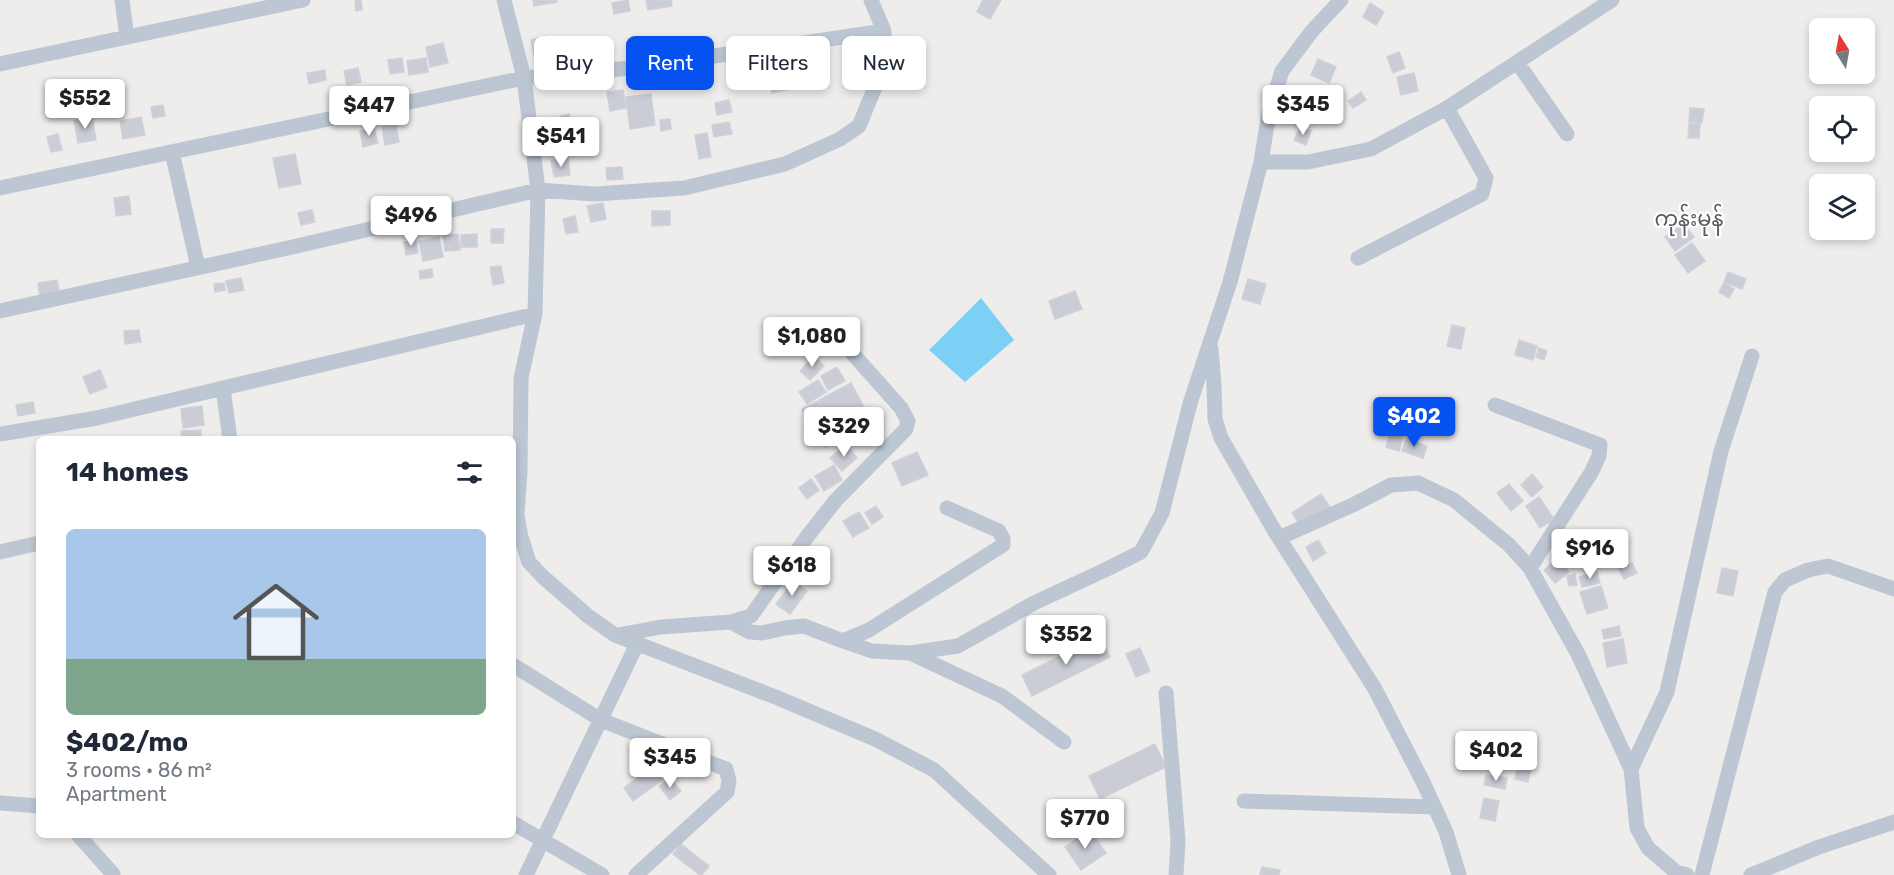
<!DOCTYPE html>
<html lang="en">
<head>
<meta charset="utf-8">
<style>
	:root { --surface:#fff; --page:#f2f2f3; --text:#1f2937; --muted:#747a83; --accent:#0552f0 }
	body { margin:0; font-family:Rubik,"Noto Sans Myanmar",sans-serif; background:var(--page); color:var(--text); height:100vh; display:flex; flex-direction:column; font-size:22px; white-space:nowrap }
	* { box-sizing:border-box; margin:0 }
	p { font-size:20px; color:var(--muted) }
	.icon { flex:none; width:33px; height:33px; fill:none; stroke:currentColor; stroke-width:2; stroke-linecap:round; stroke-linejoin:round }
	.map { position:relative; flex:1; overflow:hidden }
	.sheet { position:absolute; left:36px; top:436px; width:480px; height:402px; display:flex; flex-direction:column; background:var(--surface); border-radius:9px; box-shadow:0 3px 9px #0003 }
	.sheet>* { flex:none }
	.top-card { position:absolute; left:534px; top:36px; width:570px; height:54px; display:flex; gap:12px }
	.needle { width:39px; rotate:349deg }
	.tools { position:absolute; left:1809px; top:18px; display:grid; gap:12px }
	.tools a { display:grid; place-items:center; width:66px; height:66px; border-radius:9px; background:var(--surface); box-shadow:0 3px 9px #0003; font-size:30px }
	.price { position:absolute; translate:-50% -51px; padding:0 14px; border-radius:6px; background:#fff; color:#222; font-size:20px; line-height:39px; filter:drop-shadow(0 2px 3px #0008) }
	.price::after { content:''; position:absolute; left:50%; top:36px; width:18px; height:14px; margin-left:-9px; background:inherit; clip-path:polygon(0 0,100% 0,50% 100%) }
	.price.selected { background:var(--accent); color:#fff }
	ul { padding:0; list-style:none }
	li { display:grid; align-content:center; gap:12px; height:318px; padding:0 30px }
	li span { display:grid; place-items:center; height:186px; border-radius:9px; color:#555 }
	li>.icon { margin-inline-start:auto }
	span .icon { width:108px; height:108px; fill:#fffc; stroke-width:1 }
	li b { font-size:26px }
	h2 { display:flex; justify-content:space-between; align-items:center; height:72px; padding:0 30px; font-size:26px }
	.pill { padding:0 21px; border-radius:9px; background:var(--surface); box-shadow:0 3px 9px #0003; font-size:21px; line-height:54px }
	.pill.selected { background:var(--accent); color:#fff }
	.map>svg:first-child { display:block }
</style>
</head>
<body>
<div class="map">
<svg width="1894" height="875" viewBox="0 0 1894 875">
	<rect width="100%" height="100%" fill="#efecec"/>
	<!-- water -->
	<path fill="#7ccff5" d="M981 298 1014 340 965 382 929 350Z"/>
	<!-- building -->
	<path fill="#cacdd5" stroke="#cfd1d9" stroke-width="1.5" d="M355 0H361L362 10 356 11Z
		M533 0H557V2L534 6Z
		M628 0 630 11 614 14 612 3Z
		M646 0H671L672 6 648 10Z
		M983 0H1001L990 19 977 12Z
		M1370 3 1384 12 1376 25 1363 17Z
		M546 36 551 57 535 60 531 40Z
		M443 43 448 63 430 67 426 47Z
		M1399 52 1405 68 1393 73 1387 57Z
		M402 58 404 72 390 74 388 60Z
		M426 58 428 72 409 75 407 61Z
		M1318 59 1336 67 1329 83 1311 75Z
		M785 64 790 89 772 93 767 68Z
		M358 68 361 82 347 85 344 71Z
		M325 70 326 80 309 84 307 73Z
		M1414 73 1418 91 1401 95 1397 77Z
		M85 88 89 105 69 109 66 92Z
		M623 90 626 108 610 111 607 92Z
		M1361 92 1366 100 1353 108 1348 101Z
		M651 94 655 125 630 129 626 97Z
		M1315 95 1327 98 1324 116 1312 114Z
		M729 100 732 112 717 115 715 103Z
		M163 105 165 116 153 118 151 107Z
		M1690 108 1704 109 1702 123 1689 122Z
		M569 114 573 131 563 133 560 116Z
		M92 117 96 140 78 143 74 121Z
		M141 117 145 135 123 139 120 121Z
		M670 119 671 129 661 131 660 120Z
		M729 122 732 134 714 137 712 125Z
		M1689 124H1700L1699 138H1688Z
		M396 125 399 142 385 145 382 127Z
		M1300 127 1311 131 1306 145 1294 140Z
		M374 128 378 143 363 147 360 131Z
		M707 133 711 157 699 159 695 135Z
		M58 134 62 150 51 152 47 137Z
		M295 154 301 184 279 188 273 158Z
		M568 158 570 175 554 177 551 161Z
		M622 167 623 179 607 180 606 168Z
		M129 196 131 214 116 216 114 198Z
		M603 203 606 219 591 222 587 206Z
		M312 210 315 222 301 225 298 213Z
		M652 211H670V225L652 226Z
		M575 216 578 232 566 234 563 219Z
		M1684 224 1694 237 1675 251 1665 237Z
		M491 229H504L503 243H491Z
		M458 234 460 250 445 251 443 235Z
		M477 234V247H461V235Z
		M439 237 443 257 423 261 419 241Z
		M416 240 418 253 406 255 404 242Z
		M1692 243 1705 261 1688 273 1675 255Z
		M501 266 504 283 493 285 490 267Z
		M432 269 433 277 420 279 419 271Z
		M1728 272 1746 279 1742 289 1724 282Z
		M241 278 244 290 229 293 226 281Z
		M1248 279 1266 284 1260 304 1242 299Z
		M57 280 60 295 40 298 38 283Z
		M224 283 225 290 215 292 214 284Z
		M1724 283 1734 289 1729 298 1719 292Z
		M1075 291 1082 309 1055 319 1049 301Z
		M1452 325 1465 328 1461 349 1447 346Z
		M139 330 141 342 125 344 124 331Z
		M1519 340 1537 346 1533 360 1515 355Z
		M1539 348 1547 351 1544 360 1536 357Z
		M814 356 824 366 810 380 800 371Z
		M837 367 845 381 828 390 821 376Z
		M100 370 107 387 90 394 83 377Z
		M818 380 826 392 807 404 799 392Z
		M851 383 864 407 832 424 819 400Z
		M818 401 821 407 805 415 802 409Z
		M33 402 35 413 18 416 16 405Z
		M202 406 204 425 183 428 181 409Z
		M822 408 830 425 814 433 806 416Z
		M863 410 870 423 825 447 818 434Z
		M201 430V440H182L181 431Z
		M1390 433 1403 437 1399 451 1386 447Z
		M1406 439 1427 446 1423 458 1402 451Z
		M846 444 857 458 842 471 830 458Z
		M917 452 928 475 902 486 892 463Z
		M834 465 842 480 824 491 815 476Z
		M1532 474 1543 487 1532 497 1521 485Z
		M811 479 819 490 807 499 799 488Z
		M1509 484 1523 501 1511 511 1497 493Z
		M1321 494 1330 507 1301 526 1292 513Z
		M1539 497 1554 519 1540 528 1526 506Z
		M876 506 883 517 872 524 865 513Z
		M859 512 869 528 853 537 843 521Z
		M1318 540 1326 553 1313 561 1306 547Z
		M1558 558 1569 572 1555 583 1544 570Z
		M1632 563 1637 573 1624 579 1619 569Z
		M1722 568 1738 571 1733 596 1717 593Z
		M1597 572 1600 583 1582 587 1579 577Z
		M1575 574 1577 585 1569 586 1567 576Z
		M793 581 807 591 790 614 776 604Z
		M1601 586 1608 608 1587 614 1580 592Z
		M1619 626 1621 636 1604 639 1602 630Z
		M1100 636 1110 657 1032 696 1022 675Z
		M1623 639 1627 663 1607 667 1603 643Z
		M1140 648 1150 671 1136 677 1126 654Z
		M1524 743 1535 745 1532 761 1521 759Z
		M1155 744 1166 767 1100 799 1089 776Z
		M1519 762 1532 765 1528 782 1515 779Z
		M653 767 662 780 633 801 624 788Z
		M1486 775 1507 778 1505 789 1484 785Z
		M670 778 681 791 670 800 659 786Z
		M1484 798 1499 801 1495 821 1480 818Z
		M1090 830 1106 853 1081 870 1065 847Z
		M681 844 709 866 702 875H700L673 854Z
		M1262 867 1280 870 1279 875H1260Z"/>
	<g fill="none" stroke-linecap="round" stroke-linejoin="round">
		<!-- minor -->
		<path stroke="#bdc7d4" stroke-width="15" d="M122 0 127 37
			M504 0 524 78 538 190 535 314 521 378 520 473 517 515 521 537 529 562 542 576 588 616 615 635 778 698 875 739 934 770 1049 875
			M1517 62 1567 134
			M0 64 303 0
			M172 152 198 267
			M1261 162H1308L1371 149 1447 108 1612 0
			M0 188 524 78 640 67 884 31
			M1358 258 1482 194 1486 178 1447 108
			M0 311 288 248 538 190 595 194 684 188 785 164 840 139 859 126 882 70 884 31 871 0
			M1211 349 1214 385 1215 419 1221 438 1274 530 1375 689 1424 784 1446 832 1459 875
			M223 388 230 440
			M1495 405 1600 445 1599 456 1591 473 1530 568
			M0 434 97 418 535 314
			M1279 538 1355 504 1391 485 1418 483 1454 500 1509 545 1530 568 1578 654 1631 769
			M0 552 39 543
			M731 622 750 632 762 633 785 628 804 626 843 641 869 630 1003 545V539L999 531 947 508
			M618 635 661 627 731 622 751 616 806 538 836 500 906 429 908 421 901 408 853 354
			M843 641 872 651 910 653 958 646 1034 603 1105 570 1141 552 1162 513 1191 400 1230 282 1261 162 1269 113 1282 71 1312 31 1341 0
			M910 653 1002 696 1064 742
			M513 665 601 720 726 769 729 781 727 792 636 875
			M1166 693 1178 840 1176 875
			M1244 801 1434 807
			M0 803 39 806
			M513 823 602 875
			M79 836 113 874
			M526 875 637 644
			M1687 875 1676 872 1648 848 1637 828 1631 769 1667 692 1721 451 1752 356
			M1702 875 1775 592 1785 580 1808 570 1828 566 1894 589
			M1751 875 1819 847 1894 822"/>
	</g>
	<g text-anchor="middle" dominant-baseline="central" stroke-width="4.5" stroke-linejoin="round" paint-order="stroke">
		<!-- quarter labels -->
		<g font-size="21" fill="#585b62" stroke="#fff">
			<text x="1689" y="218">ကုန်းမုန်</text>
		</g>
	</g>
</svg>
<div class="tools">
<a><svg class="needle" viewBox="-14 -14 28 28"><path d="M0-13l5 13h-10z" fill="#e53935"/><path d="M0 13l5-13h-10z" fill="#747a83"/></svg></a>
<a><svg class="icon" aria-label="locate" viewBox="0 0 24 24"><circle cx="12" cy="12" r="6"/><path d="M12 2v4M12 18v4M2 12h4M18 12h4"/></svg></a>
<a><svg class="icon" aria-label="layers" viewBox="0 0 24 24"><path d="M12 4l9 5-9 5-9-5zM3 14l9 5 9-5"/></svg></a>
</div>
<b class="price" style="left:85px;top:130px">$552</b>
<b class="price" style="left:1303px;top:136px">$345</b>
<b class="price" style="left:369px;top:137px">$447</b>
<b class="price" style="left:561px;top:168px">$541</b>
<b class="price" style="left:411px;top:247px">$496</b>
<b class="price" style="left:812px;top:368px">$1,080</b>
<b class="price selected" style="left:1414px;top:448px">$402</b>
<b class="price" style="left:844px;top:458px">$329</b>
<b class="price" style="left:1590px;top:580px">$916</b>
<b class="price" style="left:792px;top:597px">$618</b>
<b class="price" style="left:1066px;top:666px">$352</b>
<b class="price" style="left:1496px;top:782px">$402</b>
<b class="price" style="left:670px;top:789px">$345</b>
<b class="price" style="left:1085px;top:850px">$770</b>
<div class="top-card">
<a class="pill">Buy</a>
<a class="pill selected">Rent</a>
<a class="pill">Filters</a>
<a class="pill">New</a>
</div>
<section class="sheet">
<h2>14 homes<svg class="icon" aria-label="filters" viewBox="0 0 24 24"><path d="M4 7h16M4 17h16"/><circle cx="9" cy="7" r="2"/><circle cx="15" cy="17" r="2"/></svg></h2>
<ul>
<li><span style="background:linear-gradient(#a9c7e8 70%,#7fa58c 0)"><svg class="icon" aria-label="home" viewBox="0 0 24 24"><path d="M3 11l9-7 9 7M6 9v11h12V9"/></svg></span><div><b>$402/mo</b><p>3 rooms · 86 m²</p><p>Apartment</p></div></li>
</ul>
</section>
</div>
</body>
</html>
